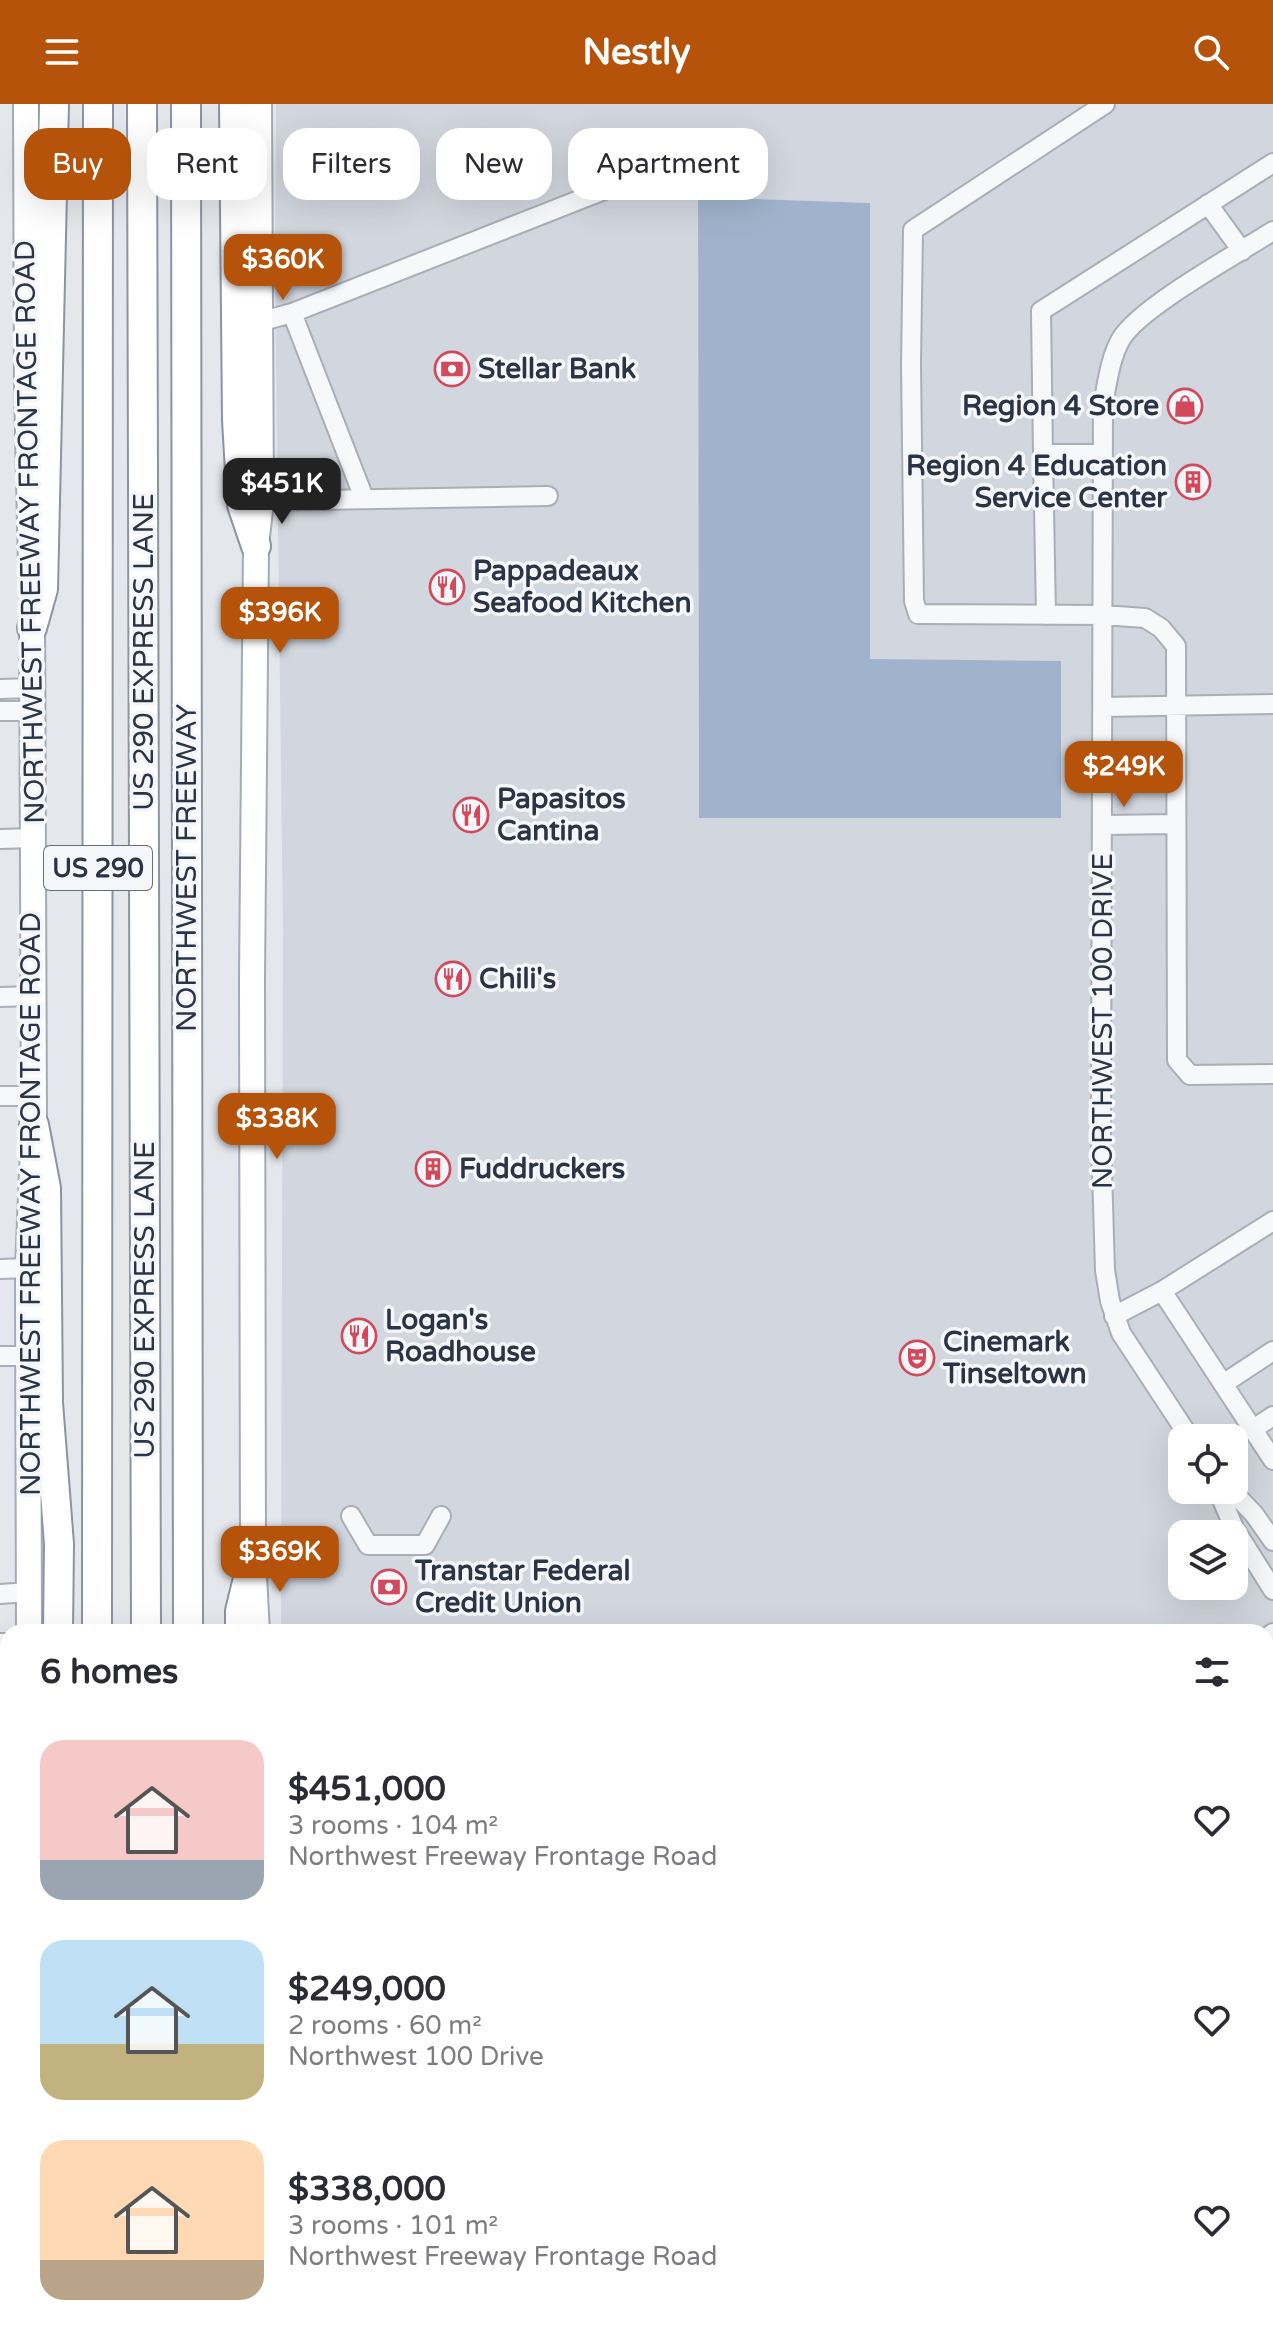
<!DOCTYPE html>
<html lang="en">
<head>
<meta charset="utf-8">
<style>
	:root { --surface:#fff; --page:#f7f7f7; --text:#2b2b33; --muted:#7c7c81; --accent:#b45309 }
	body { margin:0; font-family:"Varela Round",sans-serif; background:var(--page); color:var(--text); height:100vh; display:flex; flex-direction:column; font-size:30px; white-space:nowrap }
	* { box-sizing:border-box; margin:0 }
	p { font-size:26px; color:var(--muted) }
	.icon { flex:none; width:44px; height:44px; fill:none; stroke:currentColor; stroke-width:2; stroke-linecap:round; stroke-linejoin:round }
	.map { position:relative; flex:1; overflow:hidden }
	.panel { position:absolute; left:0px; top:1520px; width:1274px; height:712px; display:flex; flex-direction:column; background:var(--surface); border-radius:24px 24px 0 0; box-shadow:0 8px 32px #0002 }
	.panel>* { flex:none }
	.banner { position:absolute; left:24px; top:24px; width:800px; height:72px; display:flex; gap:16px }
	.buttons { position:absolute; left:1168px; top:1320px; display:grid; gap:16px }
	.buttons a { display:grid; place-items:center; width:80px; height:80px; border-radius:16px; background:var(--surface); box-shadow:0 8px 32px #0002; font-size:40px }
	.price { position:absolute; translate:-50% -68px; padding:0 18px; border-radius:16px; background:var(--accent); color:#fff; font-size:26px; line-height:52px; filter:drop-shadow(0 2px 4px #0008) }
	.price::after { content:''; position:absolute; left:50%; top:48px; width:24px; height:18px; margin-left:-12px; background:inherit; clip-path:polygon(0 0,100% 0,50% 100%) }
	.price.selected { background:#222; color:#fff }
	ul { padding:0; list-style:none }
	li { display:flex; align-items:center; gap:24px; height:200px; padding:0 40px }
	li span { display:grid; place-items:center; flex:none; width:224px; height:160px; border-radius:24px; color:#555 }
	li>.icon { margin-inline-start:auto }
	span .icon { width:96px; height:96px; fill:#fffc; stroke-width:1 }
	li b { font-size:34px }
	h2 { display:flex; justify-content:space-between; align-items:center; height:96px; padding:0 40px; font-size:34px }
	.pill { padding:0 28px; border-radius:24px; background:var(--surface); box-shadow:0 8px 32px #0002; font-size:28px; line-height:72px }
	.pill.selected { background:var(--accent); color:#fff }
	header { display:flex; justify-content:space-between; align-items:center; height:104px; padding:0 40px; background:var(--accent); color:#fff; font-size:36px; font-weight:700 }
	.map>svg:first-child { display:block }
</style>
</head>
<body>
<header><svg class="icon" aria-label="menu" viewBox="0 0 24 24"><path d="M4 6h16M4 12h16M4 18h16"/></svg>Nestly<svg class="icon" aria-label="search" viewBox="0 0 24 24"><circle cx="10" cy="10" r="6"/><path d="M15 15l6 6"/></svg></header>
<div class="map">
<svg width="1273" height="2232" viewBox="0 0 1273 2232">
	<rect width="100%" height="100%" fill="#e4e7ec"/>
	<!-- built -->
	<path fill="#d2d6de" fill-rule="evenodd" d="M276 0H1273V1855L1266 1860V1528H281L283 823 275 181ZM698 93 870 99 869 556 1061 557 1060 714 699 713ZM1182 1334H1234V1386H1182ZM1182 1430H1234V1482H1182Z
		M280 2224H709L697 2232H280Z"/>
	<!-- water -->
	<path fill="#9fb4cc" d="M698 93 870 99V555L1061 557V714H699Z"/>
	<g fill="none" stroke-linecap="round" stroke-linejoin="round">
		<!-- minor casing -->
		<g stroke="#a9aeb7" stroke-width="22">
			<path id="minor" d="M1105 0 913 126 911 261 914 497 918 510 1103 511 1145 514 1161 524 1176 542 1177 956 1190 971 1273 970
				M1208 100 1242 147
				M292 209 612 83
				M259 218 292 209 364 394
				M1043 350 1041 207 1273 59
				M261 397 548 392
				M1046 511 1043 350H1103
				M0 585 32 584
				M1103 603 1273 600
				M0 607H32
				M1103 721 1176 720
				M0 735 33 734
				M0 893 34 892
				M0 992H33
				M0 1165 28 1164
				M1162 1187 1273 1117
				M1114 1212 1162 1187 1273 1356
				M0 1252H29
				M1223 1280 1273 1247
				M1253 1325 1273 1312
				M1190 1334 1121 1229 1110 1197 1105 1166 1101 1034 1103 301C1107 280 1110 254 1121 235 1140 203 1237 150 1273 127
				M1218 1386 1234 1424 1273 1486
				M1231 1386 1254 1410 1273 1437
				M351 1412 368 1441H425L441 1412
				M0 1490 29 1488
				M1266 1534 1273 1529
				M0 1539H8
				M0 1663H8
				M0 1823 8 1822
				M0 1881 8 1880
				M0 2119H8
				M447 2224V2232
				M1132 2224 1137 2232
				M319 2232V2224
				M500 2232V2224
				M557 2232 558 2224
				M606 2232 618 2224
				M856 2232 869 2224"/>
		</g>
		<!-- major casing -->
		<g stroke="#a3abb8" stroke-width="28">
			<path id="major" d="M26 0 27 283 31 462
				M29 1528 28 1164 34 1021 32 506
				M257 1528 253 1454 252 874 256 442 261 397 259 0
				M29 2232V2224
				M259 2232V2224"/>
		</g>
		<!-- highway casing -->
		<g stroke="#8b94a3" stroke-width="32">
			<path id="highway" d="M142 0 146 1528
				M186 0 188 1528
				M234 0 237 316 242 401 256 442
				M32 524 43 485 54 0
				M34 1021 46 1084 48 1299 59 1440 58 1528
				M97 1528 98 0
				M240 1528V1507L253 1454
				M104 2224 105 2232
				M153 2224V2232
				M192 2224V2232
				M226 2232V2224"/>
		</g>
		<!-- minor -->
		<use href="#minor" stroke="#f7f8fa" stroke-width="18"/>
		<!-- major -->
		<use href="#major" stroke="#fff" stroke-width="24"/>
		<!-- highway -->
		<use href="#highway" stroke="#fff" stroke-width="28"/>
	</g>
	<!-- icons -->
	<defs>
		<g id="bank-ring" transform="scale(1.8)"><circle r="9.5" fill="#f4f6f9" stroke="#d1495b" stroke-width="1.5"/><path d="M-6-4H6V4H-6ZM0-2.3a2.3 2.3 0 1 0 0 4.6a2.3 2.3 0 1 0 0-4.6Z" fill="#d1495b"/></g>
		<g id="shop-ring" transform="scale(1.8)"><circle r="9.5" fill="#f4f6f9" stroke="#d1495b" stroke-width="1.5"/><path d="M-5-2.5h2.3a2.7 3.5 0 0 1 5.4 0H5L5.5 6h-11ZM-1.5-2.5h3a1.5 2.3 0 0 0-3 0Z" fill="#d1495b"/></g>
		<g id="building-ring" transform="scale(1.8)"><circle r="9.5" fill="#f4f6f9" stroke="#d1495b" stroke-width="1.5"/><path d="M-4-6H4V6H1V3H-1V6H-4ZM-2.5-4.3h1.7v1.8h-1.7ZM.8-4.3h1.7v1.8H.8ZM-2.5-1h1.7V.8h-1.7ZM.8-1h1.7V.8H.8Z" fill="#d1495b"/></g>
		<g id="restaurant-ring" transform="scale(1.8)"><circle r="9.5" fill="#f4f6f9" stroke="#d1495b" stroke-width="1.5"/><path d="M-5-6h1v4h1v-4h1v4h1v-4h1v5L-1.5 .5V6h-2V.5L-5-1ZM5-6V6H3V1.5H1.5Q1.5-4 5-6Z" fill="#d1495b"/></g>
		<g id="theatre-ring" transform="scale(1.8)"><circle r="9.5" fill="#f4f6f9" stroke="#d1495b" stroke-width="1.5"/><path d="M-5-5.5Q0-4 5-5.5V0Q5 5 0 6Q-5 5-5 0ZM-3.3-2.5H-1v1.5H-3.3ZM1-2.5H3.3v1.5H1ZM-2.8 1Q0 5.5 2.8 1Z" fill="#d1495b"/></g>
	</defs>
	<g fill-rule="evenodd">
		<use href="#bank-ring" x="452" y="265"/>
		<use href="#shop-ring" x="1185" y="302"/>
		<use href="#building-ring" x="1193" y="378"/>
		<use href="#restaurant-ring" x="447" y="483"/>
		<use href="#restaurant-ring" x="471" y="711"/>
		<use href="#restaurant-ring" x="453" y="875"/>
		<use href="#building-ring" x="433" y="1065"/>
		<use href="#restaurant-ring" x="359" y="1232"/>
		<use href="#theatre-ring" x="917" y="1254"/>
		<use href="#bank-ring" x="389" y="1483"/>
	</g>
	<g text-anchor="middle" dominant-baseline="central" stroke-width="7" stroke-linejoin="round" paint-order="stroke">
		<!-- shield labels -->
		<rect fill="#f4f6f9" stroke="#676e7b" stroke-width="2" x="44" y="742" width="108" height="44" rx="6"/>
		<g font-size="26" font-weight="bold" fill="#2b3445">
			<text x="98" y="764">US 290</text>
		</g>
		<!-- poi labels -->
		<g font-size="28" font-weight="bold" fill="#2b3445" stroke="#f4f6f9" text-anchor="start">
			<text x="478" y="265">Stellar Bank</text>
			<text x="1159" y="302" text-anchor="end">Region 4 Store</text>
			<text x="1167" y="362" text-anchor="end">Region 4 Education<tspan x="1167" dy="32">Service Center</tspan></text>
			<text x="473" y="467">Pappadeaux<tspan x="473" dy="32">Seafood Kitchen</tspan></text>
			<text x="497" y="695">Papasitos<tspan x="497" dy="32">Cantina</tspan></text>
			<text x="479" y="875">Chili's</text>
			<text x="459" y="1065">Fuddruckers</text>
			<text x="385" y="1216">Logan's<tspan x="385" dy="32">Roadhouse</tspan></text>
			<text x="943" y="1238">Cinemark<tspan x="943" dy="32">Tinseltown</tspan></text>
			<text x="415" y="1467">Transtar Federal<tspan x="415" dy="32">Credit Union</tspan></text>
		</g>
		<!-- street labels -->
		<g font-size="28" fill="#2b3445" stroke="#f4f6f9">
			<text transform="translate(30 428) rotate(-91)">NORTHWEST FREEWAY FRONTAGE ROAD</text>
			<text transform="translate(144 548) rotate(-90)">US 290 EXPRESS LANE</text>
			<text transform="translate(187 764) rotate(-90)">NORTHWEST FREEWAY</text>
			<text transform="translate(1103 917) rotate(-90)">NORTHWEST 100 DRIVE</text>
			<text transform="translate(31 1100) rotate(-90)">NORTHWEST FREEWAY FRONTAGE ROAD</text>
			<text transform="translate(145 1196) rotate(-90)">US 290 EXPRESS LANE</text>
		</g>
	</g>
</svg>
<div class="buttons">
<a><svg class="icon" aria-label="locate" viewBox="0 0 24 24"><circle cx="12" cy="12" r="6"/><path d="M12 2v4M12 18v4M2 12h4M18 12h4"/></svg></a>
<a><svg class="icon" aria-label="layers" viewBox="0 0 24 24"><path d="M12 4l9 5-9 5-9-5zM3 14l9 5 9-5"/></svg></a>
</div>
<b class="price" style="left:283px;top:198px">$360K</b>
<b class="price selected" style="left:282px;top:422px">$451K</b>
<b class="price" style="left:280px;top:551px">$396K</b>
<b class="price" style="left:1124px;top:705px">$249K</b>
<b class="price" style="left:277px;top:1057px">$338K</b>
<b class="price" style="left:280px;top:1490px">$369K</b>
<div class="banner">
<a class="pill selected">Buy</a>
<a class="pill">Rent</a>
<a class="pill">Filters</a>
<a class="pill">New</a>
<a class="pill">Apartment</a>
</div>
<section class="panel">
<h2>6 homes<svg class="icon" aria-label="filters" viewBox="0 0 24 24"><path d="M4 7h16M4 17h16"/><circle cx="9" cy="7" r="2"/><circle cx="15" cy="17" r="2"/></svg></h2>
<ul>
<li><span style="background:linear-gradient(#f6c9c9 75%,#9aa5b1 0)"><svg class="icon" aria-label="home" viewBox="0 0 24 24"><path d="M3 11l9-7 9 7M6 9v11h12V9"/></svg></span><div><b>$451,000</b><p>3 rooms · 104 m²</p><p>Northwest Freeway Frontage Road</p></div><svg class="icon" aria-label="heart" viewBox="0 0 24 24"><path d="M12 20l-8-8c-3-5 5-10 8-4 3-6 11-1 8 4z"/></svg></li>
<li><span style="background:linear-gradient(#bfe0f5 65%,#c2b280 0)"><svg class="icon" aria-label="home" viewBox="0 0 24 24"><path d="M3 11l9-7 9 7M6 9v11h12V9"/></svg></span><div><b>$249,000</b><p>2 rooms · 60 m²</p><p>Northwest 100 Drive</p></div><svg class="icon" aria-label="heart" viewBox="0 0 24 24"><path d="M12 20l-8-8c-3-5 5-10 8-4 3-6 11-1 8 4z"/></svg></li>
<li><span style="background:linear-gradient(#ffd9b3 75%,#b9a48a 0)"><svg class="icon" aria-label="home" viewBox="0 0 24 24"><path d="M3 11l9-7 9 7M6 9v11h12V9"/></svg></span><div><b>$338,000</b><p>3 rooms · 101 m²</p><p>Northwest Freeway Frontage Road</p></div><svg class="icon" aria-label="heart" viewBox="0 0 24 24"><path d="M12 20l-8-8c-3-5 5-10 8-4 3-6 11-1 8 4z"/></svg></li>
</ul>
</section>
</div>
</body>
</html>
